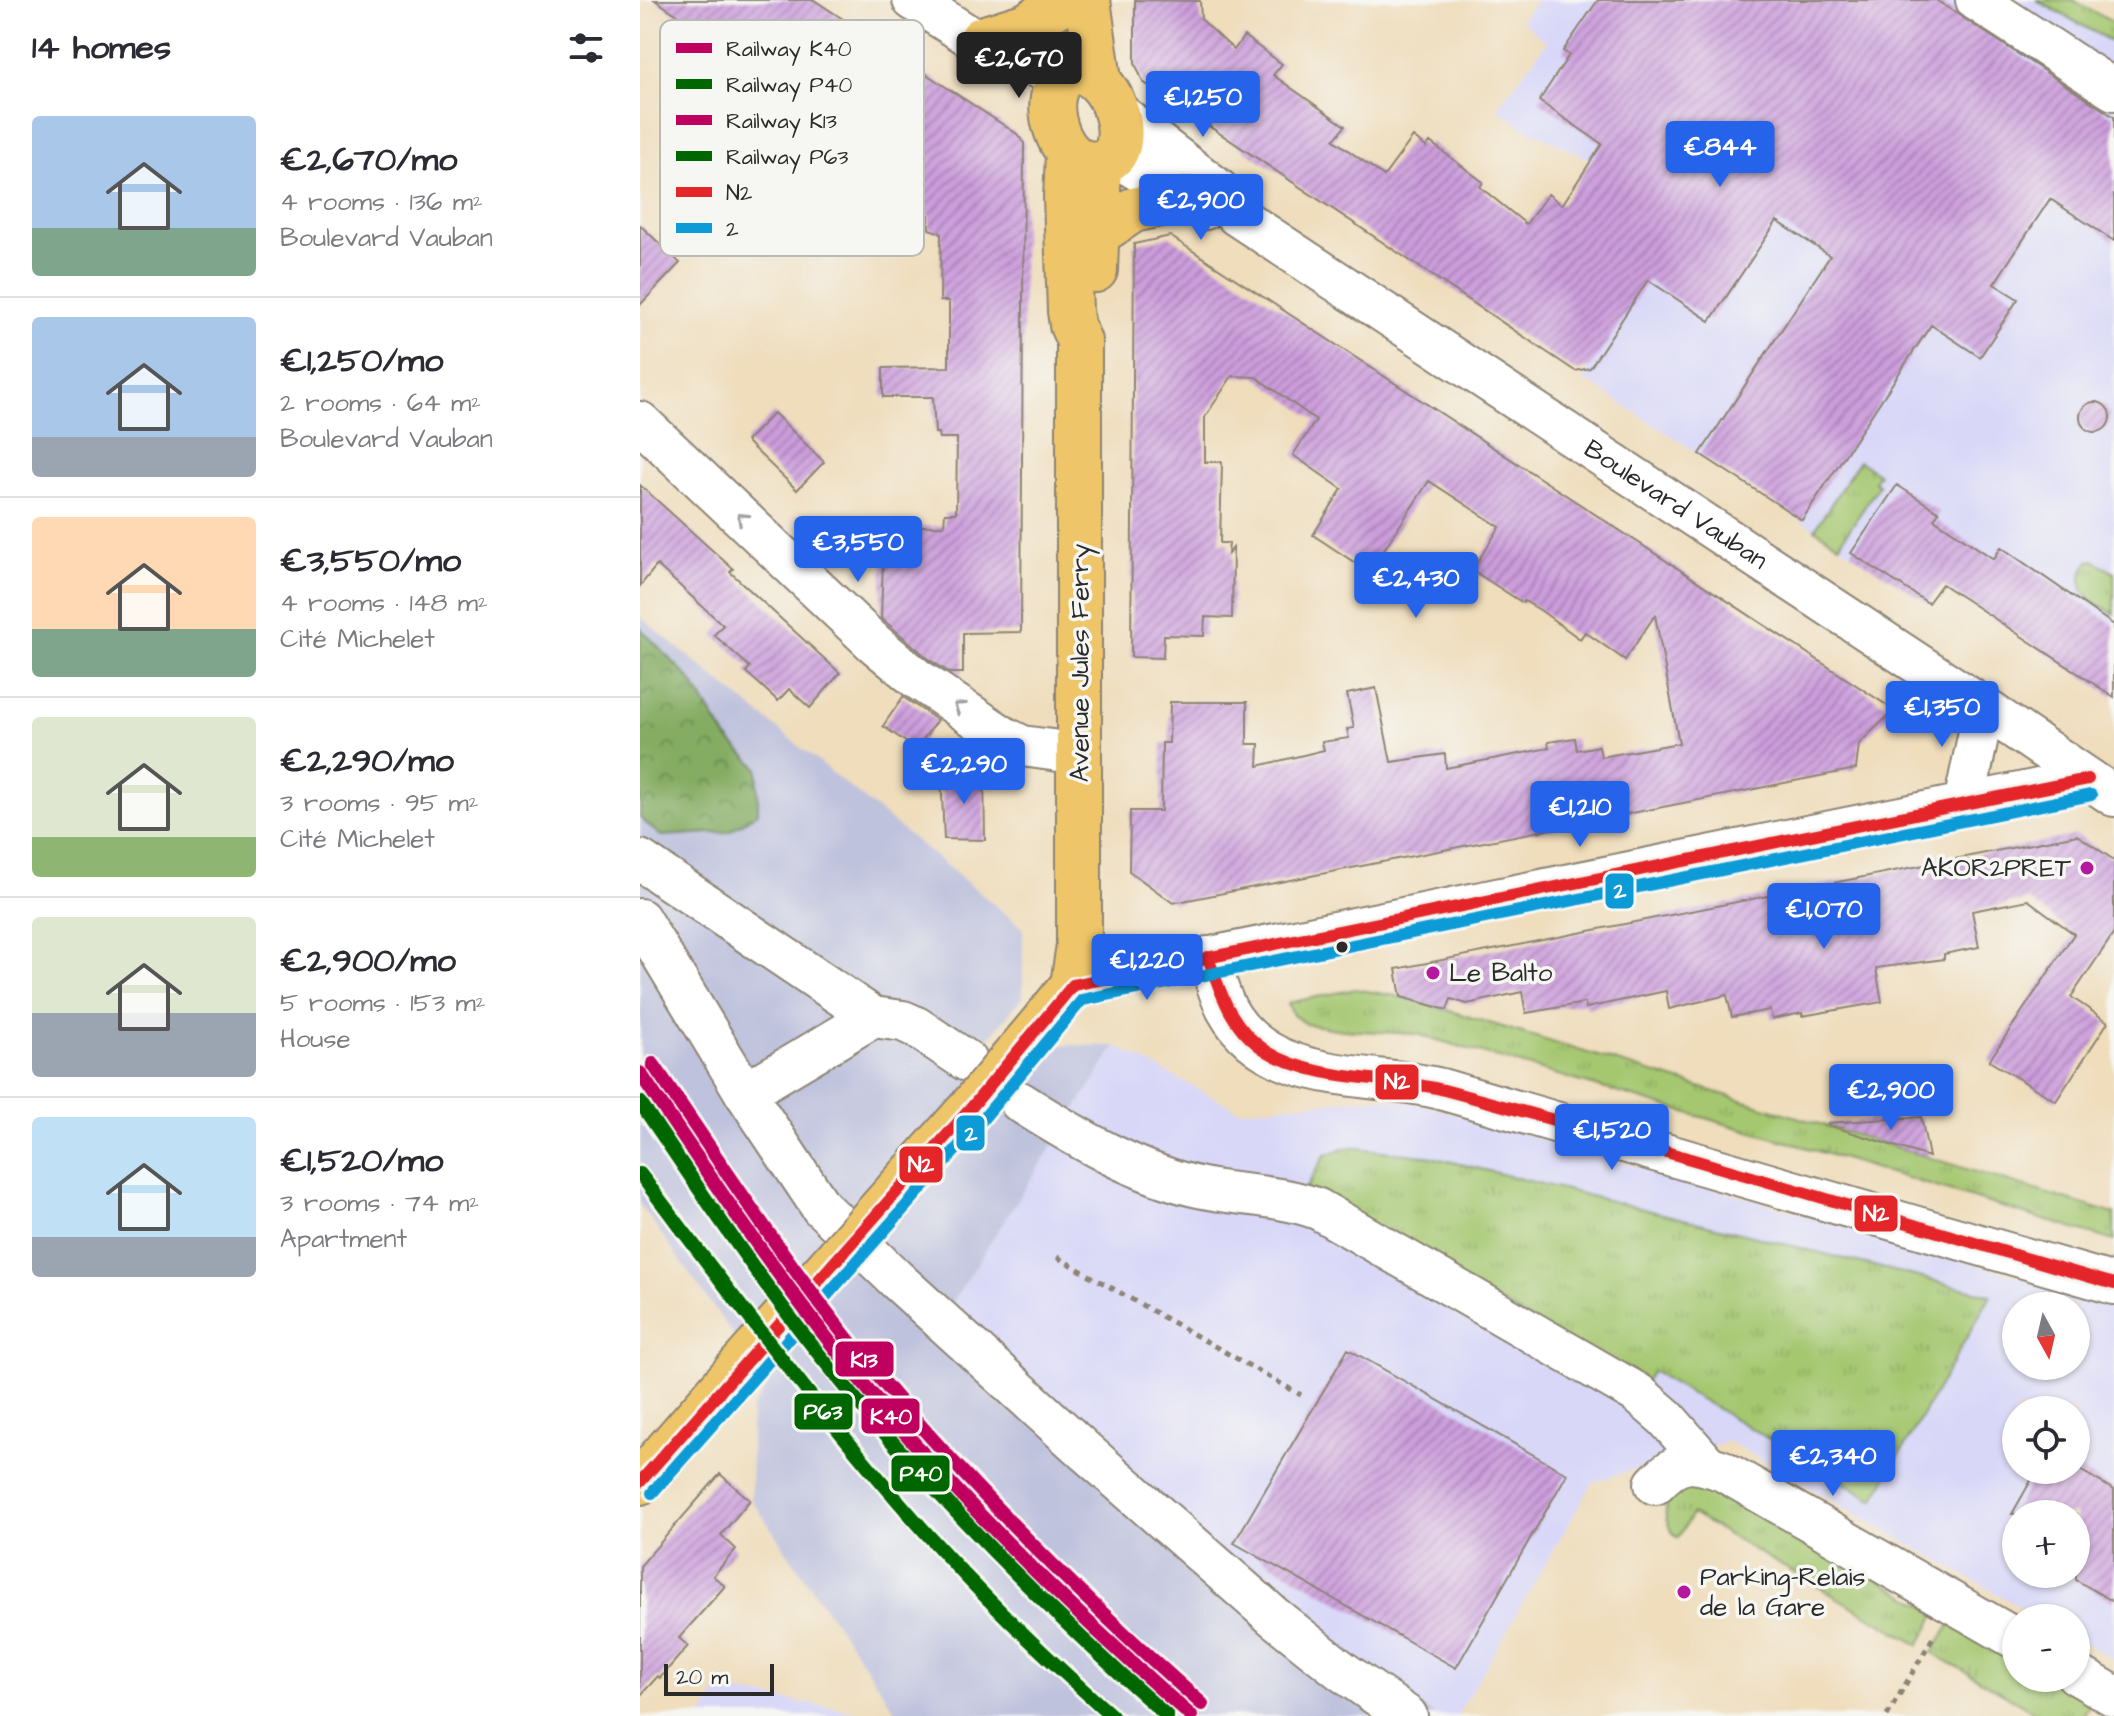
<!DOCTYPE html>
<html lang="en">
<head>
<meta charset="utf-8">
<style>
	:root { --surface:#fff; --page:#f2f2f3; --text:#2b2b33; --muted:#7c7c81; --line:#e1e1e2; --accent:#2563eb }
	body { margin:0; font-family:"Architects Daughter",sans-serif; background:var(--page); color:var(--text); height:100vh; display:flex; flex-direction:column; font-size:30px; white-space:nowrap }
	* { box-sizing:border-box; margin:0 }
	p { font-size:26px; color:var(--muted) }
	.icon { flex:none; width:44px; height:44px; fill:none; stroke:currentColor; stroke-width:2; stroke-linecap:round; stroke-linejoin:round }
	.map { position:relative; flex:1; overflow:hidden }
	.drawer { display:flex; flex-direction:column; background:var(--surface); width:640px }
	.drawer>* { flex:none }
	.needle { width:52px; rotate:172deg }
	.buttons { position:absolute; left:1362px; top:1292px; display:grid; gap:16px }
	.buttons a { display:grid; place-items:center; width:88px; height:88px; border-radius:50%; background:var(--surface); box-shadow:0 2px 6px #0004; font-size:40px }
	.scale { position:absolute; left:24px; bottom:20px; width:110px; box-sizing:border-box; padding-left:8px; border:4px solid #2b2b2b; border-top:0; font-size:22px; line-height:28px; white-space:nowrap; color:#2b2b2b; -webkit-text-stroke:6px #f6f6f2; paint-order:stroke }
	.price { position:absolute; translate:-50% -68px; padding:0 18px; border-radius:8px; background:var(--accent); color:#fff; font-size:26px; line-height:52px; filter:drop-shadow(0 2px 4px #0008) }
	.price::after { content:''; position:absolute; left:50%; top:48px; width:24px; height:18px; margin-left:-12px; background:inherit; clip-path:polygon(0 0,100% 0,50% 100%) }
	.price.selected { background:#222; color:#fff }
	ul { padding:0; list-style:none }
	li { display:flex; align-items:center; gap:24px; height:200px; padding:0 32px }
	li+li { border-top:2px solid var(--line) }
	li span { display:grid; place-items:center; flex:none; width:224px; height:160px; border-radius:8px; color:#555 }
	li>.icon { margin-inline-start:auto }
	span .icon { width:96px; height:96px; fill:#fffc; stroke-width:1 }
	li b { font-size:34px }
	h2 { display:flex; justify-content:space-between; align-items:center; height:96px; padding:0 32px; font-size:34px }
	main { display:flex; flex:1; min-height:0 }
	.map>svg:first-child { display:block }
</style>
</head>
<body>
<main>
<section class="drawer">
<h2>14 homes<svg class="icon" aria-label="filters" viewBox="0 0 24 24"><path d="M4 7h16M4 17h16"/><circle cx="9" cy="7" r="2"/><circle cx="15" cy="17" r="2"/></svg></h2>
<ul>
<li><span style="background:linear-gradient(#a9c7e8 70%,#7fa58c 0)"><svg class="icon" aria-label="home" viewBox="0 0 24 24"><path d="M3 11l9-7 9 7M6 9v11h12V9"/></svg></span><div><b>€2,670/mo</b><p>4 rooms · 136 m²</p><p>Boulevard Vauban</p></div></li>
<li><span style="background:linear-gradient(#a9c7e8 75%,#9aa5b1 0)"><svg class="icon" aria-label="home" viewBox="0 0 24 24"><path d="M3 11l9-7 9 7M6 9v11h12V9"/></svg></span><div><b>€1,250/mo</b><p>2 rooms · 64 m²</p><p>Boulevard Vauban</p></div></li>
<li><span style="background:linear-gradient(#ffd9b3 70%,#7fa58c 0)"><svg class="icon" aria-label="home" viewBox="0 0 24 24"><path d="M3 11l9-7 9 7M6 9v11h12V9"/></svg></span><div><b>€3,550/mo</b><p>4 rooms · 148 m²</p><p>Cité Michelet</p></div></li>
<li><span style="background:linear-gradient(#dfe7d0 75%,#8fb573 0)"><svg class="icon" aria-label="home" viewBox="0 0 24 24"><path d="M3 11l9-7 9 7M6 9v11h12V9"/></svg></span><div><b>€2,290/mo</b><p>3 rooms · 95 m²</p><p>Cité Michelet</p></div></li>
<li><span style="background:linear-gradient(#dfe7d0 60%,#9aa5b1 0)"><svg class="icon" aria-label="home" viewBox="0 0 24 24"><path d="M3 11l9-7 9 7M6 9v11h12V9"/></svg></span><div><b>€2,900/mo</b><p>5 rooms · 153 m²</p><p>House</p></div></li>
<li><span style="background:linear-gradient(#bfe0f5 75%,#9aa5b1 0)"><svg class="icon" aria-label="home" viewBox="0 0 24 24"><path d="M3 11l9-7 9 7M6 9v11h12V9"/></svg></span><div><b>€1,520/mo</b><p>3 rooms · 74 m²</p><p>Apartment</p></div></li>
</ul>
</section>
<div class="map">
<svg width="1474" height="1716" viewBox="0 0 1474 1716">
	<defs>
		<pattern id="grass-tufts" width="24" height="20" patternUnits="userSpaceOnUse" patternTransform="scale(2)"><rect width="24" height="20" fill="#a5c76f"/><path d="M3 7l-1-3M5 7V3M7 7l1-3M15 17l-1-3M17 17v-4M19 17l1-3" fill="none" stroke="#8eab60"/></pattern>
		<pattern id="forest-crowns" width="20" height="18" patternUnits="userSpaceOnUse" patternTransform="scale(2)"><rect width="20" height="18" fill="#84ac62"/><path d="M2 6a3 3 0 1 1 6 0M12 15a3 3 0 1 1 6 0" fill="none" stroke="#6c8c51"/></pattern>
		<pattern id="building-hatch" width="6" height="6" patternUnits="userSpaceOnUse" patternTransform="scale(2)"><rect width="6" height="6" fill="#cc9ddc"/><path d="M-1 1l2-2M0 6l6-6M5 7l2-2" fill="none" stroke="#a680b3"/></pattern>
	</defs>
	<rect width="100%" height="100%" fill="#f6f6f2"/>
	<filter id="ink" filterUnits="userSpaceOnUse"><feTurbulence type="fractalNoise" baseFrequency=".0125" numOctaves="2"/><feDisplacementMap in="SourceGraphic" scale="16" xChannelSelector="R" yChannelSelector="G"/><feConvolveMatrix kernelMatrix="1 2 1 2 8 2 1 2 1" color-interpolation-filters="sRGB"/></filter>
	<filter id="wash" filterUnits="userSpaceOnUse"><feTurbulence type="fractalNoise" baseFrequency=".006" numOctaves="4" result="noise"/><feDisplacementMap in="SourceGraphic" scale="32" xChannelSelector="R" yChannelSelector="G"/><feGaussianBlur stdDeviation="1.8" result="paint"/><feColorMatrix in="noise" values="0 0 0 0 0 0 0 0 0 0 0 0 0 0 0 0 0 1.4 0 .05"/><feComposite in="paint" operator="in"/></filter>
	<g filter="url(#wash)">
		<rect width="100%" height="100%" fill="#efddbc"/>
		<!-- built -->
		<path fill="#d8d7f8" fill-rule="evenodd" d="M896 0H1396L1474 43V697L1301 585 1288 603 942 378 950 368 922 205 951 160 883 127 857 108 907 42 881 21Z
			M476 1046 598 1110 734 1098 777 1103 1474 1304V1660L1436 1638V1618H1400L1088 1441 953 1482 817 1716H797L693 1652 308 1309ZM1376 1306H1436V1366H1376ZM1376 1410H1436V1470H1376ZM1376 1514H1436V1574H1376Z
			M77 1689 89 1691 244 1716H63Z"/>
		<!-- industrial -->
		<path fill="#bfc2dd" d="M0 617 383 928V997L340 1049 385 1087 421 1045 476 1046 308 1309 693 1652 797 1716H259L111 1499V1410L128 1384 0 1204Z"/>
		<!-- grass -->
		<path fill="url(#grass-tufts)" stroke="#68794d" stroke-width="2" d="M1396 0H1433L1474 23V43Z
			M1219 461 1239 474 1234 481 1239 485 1199 545 1175 529Z
			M1454 560 1474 573V614C1452 602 1428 588 1449 561Z
			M715 989 761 997 807 1010 1474 1214V1241L1151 1143 777 1034 702 1030 666 1024 653 1015 648 1003Z
			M709 1147 792 1157 1351 1295 1234 1500 1012 1371 1003 1385 665 1190 685 1155Z
			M1062 1479 1297 1613 1279 1645 1052 1514 1038 1538C1020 1523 1021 1494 1043 1483 1048 1481 1056 1480 1062 1479Z
			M1311 1623 1376 1659V1678H1410L1451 1701 1443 1716H1402L1293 1653Z"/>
		<!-- forest -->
		<path fill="url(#forest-crowns)" stroke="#586c46" stroke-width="2" d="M0 628 50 679 86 737 118 768V813L88 832 21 836 0 818Z"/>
		<g id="blocks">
			<!-- building -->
			<path fill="url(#building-hatch)" d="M15 0H174L377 134 384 143 381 632 323 633V673H310L290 660 241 618 243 559 270 560V526H304L305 513H316L317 438H299L298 433H295L293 397H243V368L309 367V301H300L301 233 289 229V215L198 214 160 188 193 153 105 93 93 112 65 93 82 67 76 62 86 47Z
				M495 0 560 1 561 19 594 50 604 36 642 64 633 75 705 126 694 140 744 176 773 137 786 147 790 142 843 182 840 187 886 224 908 194 922 205 962 144 899 101 929 55 923 51 958 0H1296L1474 117V241L1410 199 1354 284 1378 299 1340 357 1291 325 1162 520 1060 454 1190 256 1137 221 1070 321 1008 280 950 368 935 371 503 82 495 63Z
				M0 225 40 263 0 305Z
				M530 236 1254 710 1219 744 1216 769 533 903 489 871 490 811H521L522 743H529L530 702H607V744H619L618 766 684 750 682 742 709 738 707 729 714 728 707 694 736 688 751 762 805 754 806 768 909 748 908 742 935 738 937 750 959 746 961 757 1039 743 1015 615 985 660 945 632 940 639 900 610 884 601 883 603 832 570 860 527 789 481 729 572 673 535 702 489 653 455 676 420 616 377 592 376 565 417V462H582L580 543H589L588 554 593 548 592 618 565 617 564 636 524 635 523 658 491 657 494 244Z
				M1440 417a15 15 0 1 1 30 0a15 15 0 1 1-30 0Z
				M134 413 184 462 157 490 106 441Z
				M0 485 93 569 90 572 200 673 170 708 149 689 138 701 106 672 110 667 74 635 83 625 17 565 0 586Z
				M1257 485 1299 512 1294 519 1354 559 1361 547 1474 625V697L1302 584 1288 603 1211 553Z
				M263 697 297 720 276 749 243 726Z
				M344 772 345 840 304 839 301 773Z
				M1437 835 1474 860V933L1431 997 1468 1022 1416 1101 1349 1061 1434 934 1388 900 1332 911 1339 947 1304 954V959L1236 968 1242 1002 1162 1016V1013L1132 1019 1130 1010 1092 1017 1087 995 1029 1009 1026 991 946 1008 945 1003 886 1013 882 992 827 1004 811 999 807 1010 761 997 756 969Z
				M1281 1117 1289 1157 1188 1125V1123Z
				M708 1349 927 1474 816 1668 594 1543Z
				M1397 1470H1440L1474 1490V1602L1436 1580V1514H1372Z
				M80 1474 110 1500 81 1535 96 1549 73 1576 85 1586 39 1638 48 1646 20 1678 18 1676 0 1696V1566Z"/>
		</g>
	</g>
	<g filter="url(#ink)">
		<use href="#blocks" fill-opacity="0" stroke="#8d8474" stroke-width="2"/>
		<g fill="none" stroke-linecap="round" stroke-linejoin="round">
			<!-- minor casing -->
			<g stroke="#8d8474" stroke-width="44">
				<g id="minor">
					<path d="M273 0 326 34 342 39 376 61 403 69 415 84"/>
					<path d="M1336 0 1474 90"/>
					<path id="s1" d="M475 110 578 189 596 215 1319 691 1474 796"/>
					<path d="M474 155C503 175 535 190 565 209"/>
					<path d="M0 422 234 643 276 678 364 737 382 746 441 754"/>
					<path d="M1324 804 1344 708"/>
					<path d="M0 860 233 1017"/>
					<path d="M0 919 105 1093 181 1207 257 1280 446 1452 634 1617 702 1671 767 1716"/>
					<path d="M568 957C574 974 578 993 587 1010 629 1086 729 1071 801 1089L1474 1284"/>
					<path d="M433 985 1448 779"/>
					<path d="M105 1093 233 1017 263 1021 276 1027 327 1061"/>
					<path d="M380 1102C435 1137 499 1175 563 1188 602 1196 640 1195 678 1209L997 1393 1026 1418 1068 1466"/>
					<path d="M1015 1484C1038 1459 1052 1459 1083 1471L1376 1639"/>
					<path d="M1436 1674 1474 1696"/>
				</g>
			</g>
			<!-- major casing -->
			<g stroke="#8d8474" stroke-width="48">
				<path id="major" d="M448 0 459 80
					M342 39 387 25 421 3
					M433 71C471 68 496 145 467 160 422 184 389 88 433 71Z
					M457 234 493 210 549 198
					M455 270 459 163
					M405 1020 433 985 439 945V341L432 325 430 311 426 198 428 154
					M0 1482 92 1376"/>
			</g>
			<!-- path -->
			<path stroke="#8d8474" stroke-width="5" stroke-dasharray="6 6" stroke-linecap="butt" d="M417 1257 661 1395
				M1247 1716 1295 1634"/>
			<!-- minor -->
			<use href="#minor" stroke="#fff" stroke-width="40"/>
			<!-- major -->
			<use href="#major" stroke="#eec569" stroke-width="44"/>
			<!-- rail -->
			<path stroke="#2b2b2b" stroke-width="6" d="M471 1646 558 1716"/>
			<!-- major-bridge casing -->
			<g stroke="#8d8474" stroke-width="48" stroke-linecap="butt">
				<path id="major-bridge" d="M92 1376 331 1108 405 1020"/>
			</g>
			<!-- major-bridge -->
			<use href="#major-bridge" stroke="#eec569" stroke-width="44"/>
			<!-- bus-1 casing -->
			<g stroke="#f6f6f2" stroke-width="18">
				<path id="bus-1" d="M568 957C581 995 592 1030 628 1052 680 1083 747 1075 804 1090 1029 1150 1251 1219 1474 1284
					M0 1482 331 1108 433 985 1448 779"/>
			</g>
			<!-- bus-2 casing -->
			<g stroke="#f6f6f2" stroke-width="18">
				<path id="bus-2" d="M12 1493 343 1119 442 1000 1451 795"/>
			</g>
			<!-- bus-1 -->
			<use href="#bus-1" stroke="#e42629" stroke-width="12"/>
			<!-- bus-2 -->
			<use href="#bus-2" stroke="#0d9bd7" stroke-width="12"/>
			<!-- rail-1 casing -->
			<g stroke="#f6f6f2" stroke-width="20">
				<path id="rail-1" d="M0 1073C62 1165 124 1258 193 1346 299 1481 422 1602 551 1716"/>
			</g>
			<!-- rail-2 casing -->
			<g stroke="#f6f6f2" stroke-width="20">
				<path id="rail-2" d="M0 1102C59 1189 117 1277 182 1358 286 1488 403 1606 527 1716"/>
			</g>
			<!-- rail-3 casing -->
			<g stroke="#f6f6f2" stroke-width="20">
				<path id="rail-3" d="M13 1064C76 1156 137 1250 206 1337 313 1471 434 1591 562 1704"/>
			</g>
			<!-- rail-4 casing -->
			<g stroke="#f6f6f2" stroke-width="20">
				<path id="rail-4" d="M0 1174C99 1304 196 1435 307 1556 359 1613 415 1665 472 1716"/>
			</g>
			<!-- rail-1 -->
			<use href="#rail-1" stroke="#bf005f" stroke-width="14"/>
			<!-- rail-2 -->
			<use href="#rail-2" stroke="#060" stroke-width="14"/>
			<!-- rail-3 -->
			<use href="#rail-3" stroke="#bf005f" stroke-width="14"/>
			<!-- rail-4 -->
			<use href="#rail-4" stroke="#060" stroke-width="14"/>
		</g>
		<!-- one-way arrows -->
		<defs><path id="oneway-chevron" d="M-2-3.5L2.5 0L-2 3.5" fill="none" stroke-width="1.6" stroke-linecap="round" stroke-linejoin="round" transform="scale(2)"/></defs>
		<g stroke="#a0a0a0">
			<use href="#oneway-chevron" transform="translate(102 518) rotate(-137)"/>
			<use href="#oneway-chevron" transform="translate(319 707) rotate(-146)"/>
		</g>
	</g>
	<!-- markers -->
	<g fill="#b5179e" stroke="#f6f6f2" stroke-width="3">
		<circle cx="1447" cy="868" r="8"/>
		<circle cx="793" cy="973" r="8"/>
		<circle cx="1044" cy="1592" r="8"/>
	</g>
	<circle fill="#2b2b2b" stroke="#f6f6f2" stroke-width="3" cx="702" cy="947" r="7"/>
	<g text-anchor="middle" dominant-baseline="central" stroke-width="7" stroke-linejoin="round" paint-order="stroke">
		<!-- street labels -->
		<g font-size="26" fill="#2b2b2b" stroke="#f6f6f2">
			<text stroke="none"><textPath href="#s1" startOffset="688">Boulevard Vauban</textPath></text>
			<text transform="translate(440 663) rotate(-90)">Avenue Jules Ferry</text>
		</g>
		<!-- poi labels -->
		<g font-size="26" fill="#2b2b2b" stroke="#f6f6f2" text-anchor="start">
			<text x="1431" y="868" text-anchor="end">AKOR2PRET</text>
			<text x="809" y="973">Le Balto</text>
			<text x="1060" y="1577">Parking-Relais<tspan x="1060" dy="30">de la Gare</tspan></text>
		</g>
	</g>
	<!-- legend -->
	<rect x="20" y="20" width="264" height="236" rx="12" fill="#f6f6f2" stroke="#b9b9b6" stroke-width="2"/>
	<rect x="36" y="43" width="36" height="10" fill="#bf005f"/>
	<rect x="36" y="79" width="36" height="10" fill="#060"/>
	<rect x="36" y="115" width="36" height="10" fill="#bf005f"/>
	<rect x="36" y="151" width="36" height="10" fill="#060"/>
	<rect x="36" y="187" width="36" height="10" fill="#e42629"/>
	<rect x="36" y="223" width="36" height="10" fill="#0d9bd7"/>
	<g font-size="22" fill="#2b2b2b">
		<text x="86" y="56">Railway K40</text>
		<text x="86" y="92">Railway P40</text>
		<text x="86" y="128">Railway K13</text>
		<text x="86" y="164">Railway P63</text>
		<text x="86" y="200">N2</text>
		<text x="86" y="236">2</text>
	</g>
	<g stroke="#f6f6f2" stroke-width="3">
		<rect x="964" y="872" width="31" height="38" rx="8" fill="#0d9bd7"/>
		<rect x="734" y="1063" width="46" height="38" rx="8" fill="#e42629"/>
		<rect x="315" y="1114" width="31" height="38" rx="8" fill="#0d9bd7"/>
		<rect x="258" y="1145" width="46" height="39" rx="8" fill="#e42629"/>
		<rect x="1213" y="1194" width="46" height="39" rx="8" fill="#e42629"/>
		<rect x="194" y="1340" width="61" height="38" rx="8" fill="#bf005f"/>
		<rect x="153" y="1392" width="61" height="39" rx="8" fill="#060"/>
		<rect x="220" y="1397" width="61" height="38" rx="8" fill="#bf005f"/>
		<rect x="250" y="1454" width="61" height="39" rx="8" fill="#060"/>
	</g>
	<g font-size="22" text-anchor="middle" font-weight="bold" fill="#fff">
		<text x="980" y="898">2</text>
		<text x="757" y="1089">N2</text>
		<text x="331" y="1141">2</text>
		<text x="281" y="1172">N2</text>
		<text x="1236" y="1221">N2</text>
		<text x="224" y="1367">K13</text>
		<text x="183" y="1419">P63</text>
		<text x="251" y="1424">K40</text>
		<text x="281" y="1481">P40</text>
	</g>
</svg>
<div class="buttons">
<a><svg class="needle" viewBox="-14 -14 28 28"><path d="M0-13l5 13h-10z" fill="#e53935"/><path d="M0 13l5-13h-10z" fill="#7c7c81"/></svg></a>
<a><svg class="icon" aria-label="locate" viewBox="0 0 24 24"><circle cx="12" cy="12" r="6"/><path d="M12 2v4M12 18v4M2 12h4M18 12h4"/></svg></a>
<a>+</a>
<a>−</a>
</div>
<div class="scale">20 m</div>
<b class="price selected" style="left:379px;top:100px">€2,670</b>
<b class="price" style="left:563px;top:139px">€1,250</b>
<b class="price" style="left:1080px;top:189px">€844</b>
<b class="price" style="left:561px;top:242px">€2,900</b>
<b class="price" style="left:218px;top:584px">€3,550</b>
<b class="price" style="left:776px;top:620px">€2,430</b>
<b class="price" style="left:1302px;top:749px">€1,350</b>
<b class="price" style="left:324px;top:806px">€2,290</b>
<b class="price" style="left:940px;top:849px">€1,210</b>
<b class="price" style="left:1184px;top:951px">€1,070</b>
<b class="price" style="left:507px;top:1002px">€1,220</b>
<b class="price" style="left:1251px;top:1132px">€2,900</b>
<b class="price" style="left:972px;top:1172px">€1,520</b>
<b class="price" style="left:1193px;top:1498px">€2,340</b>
</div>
</main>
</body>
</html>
